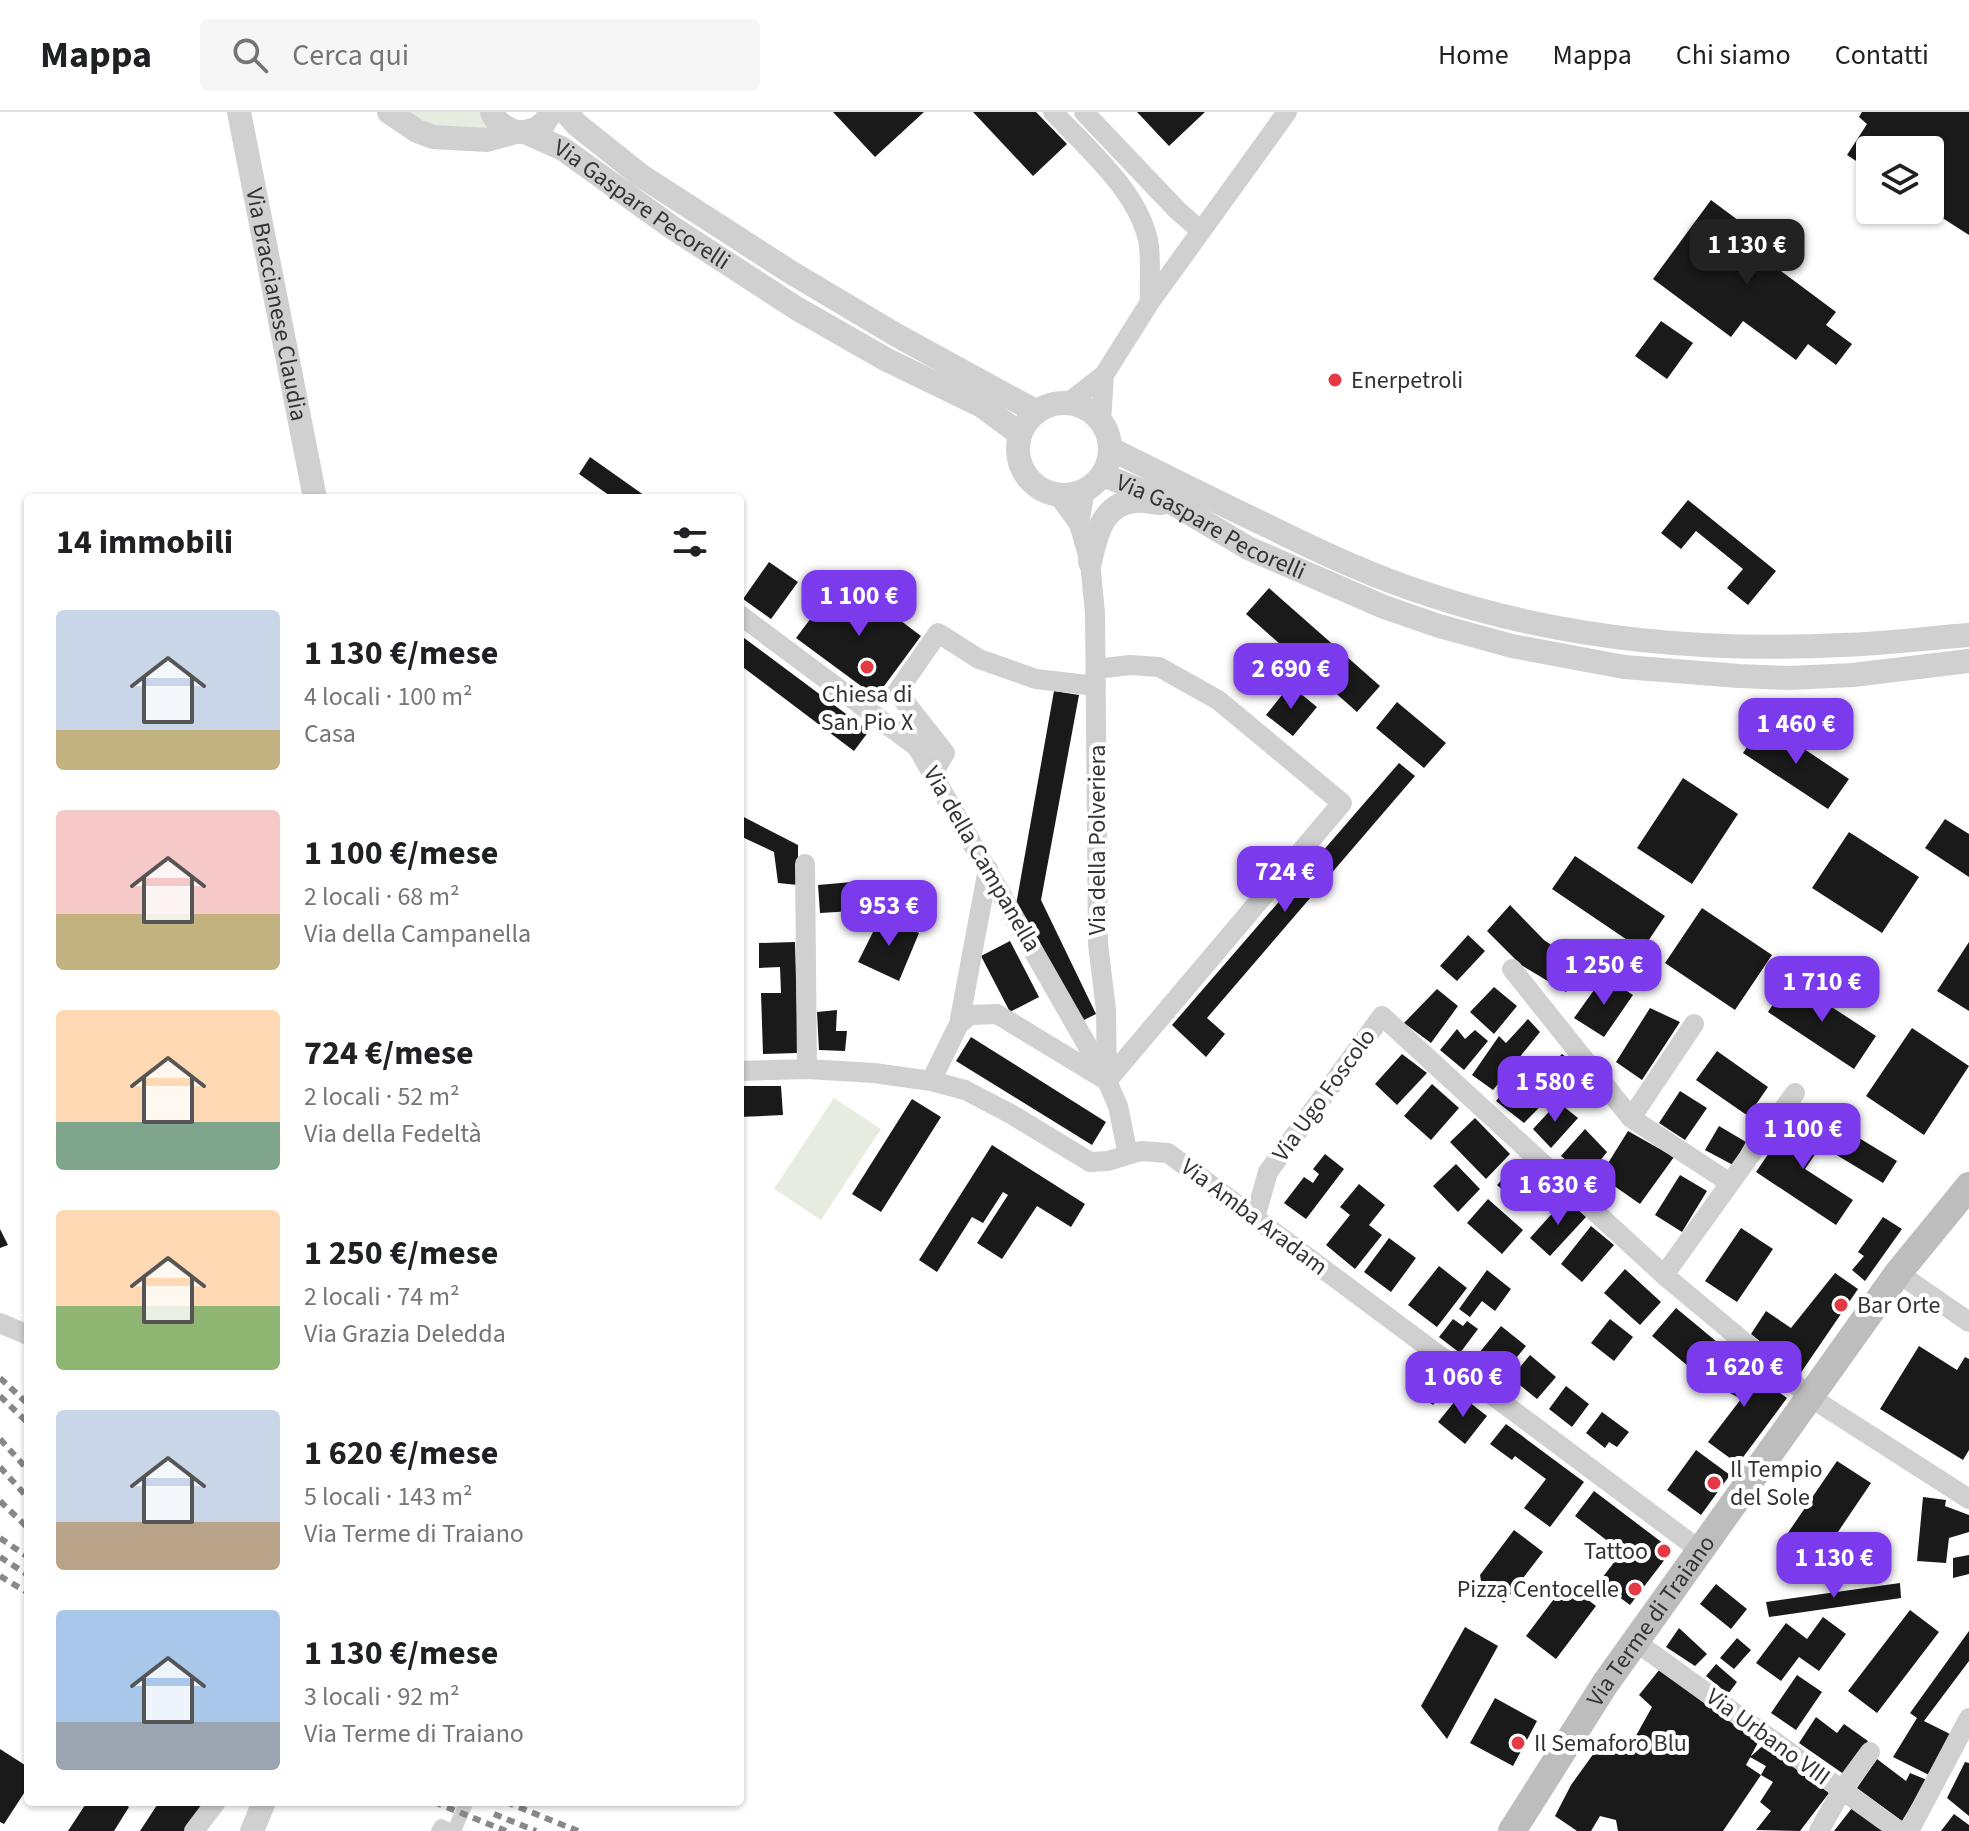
<!DOCTYPE html>
<html lang="it">
<head>
<meta charset="utf-8">
<style>
	:root { --surface:#fff; --page:#f6f6f6; --text:#202124; --muted:#757577; --line:#e0e0e0; --accent:#7c3aed }
	body { margin:0; font-family:"Source Sans 3",sans-serif; background:var(--page); color:var(--text); height:100vh; display:flex; flex-direction:column; font-size:30px; white-space:nowrap }
	* { box-sizing:border-box; margin:0 }
	p { font-size:26px; color:var(--muted) }
	.icon { flex:none; width:44px; height:44px; fill:none; stroke:currentColor; stroke-width:2; stroke-linecap:round; stroke-linejoin:round }
	.map { position:relative; flex:1; overflow:hidden }
	.details { position:absolute; left:24px; top:382px; width:720px; height:1312px; display:flex; flex-direction:column; background:var(--surface); border-radius:8px; box-shadow:0 2px 6px #0004 }
	.details>* { flex:none }
	.controls { position:absolute; left:1856px; top:24px; display:grid; gap:16px }
	.controls a { display:grid; place-items:center; width:88px; height:88px; border-radius:8px; background:var(--surface); box-shadow:0 2px 6px #0004; font-size:40px }
	.price { position:absolute; translate:-50% -68px; padding:0 18px; border-radius:16px; background:var(--accent); color:#fff; font-size:26px; line-height:52px; filter:drop-shadow(0 2px 4px #0008) }
	.price::after { content:''; position:absolute; left:50%; top:48px; width:24px; height:18px; margin-left:-12px; background:inherit; clip-path:polygon(0 0,100% 0,50% 100%) }
	.price.on { background:#222; color:#fff }
	ul { padding:0; list-style:none }
	li { display:flex; align-items:center; gap:24px; height:200px; padding:0 32px }
	li span { display:grid; place-items:center; flex:none; width:224px; height:160px; border-radius:8px; color:#555 }
	li>.icon { margin-inline-start:auto }
	span .icon { width:96px; height:96px; fill:#fffc; stroke-width:1 }
	li b { font-size:34px }
	h2 { display:flex; justify-content:space-between; align-items:center; height:96px; padding:0 32px; font-size:34px }
	header { display:flex; align-items:center; gap:48px; box-sizing:border-box; height:112px; padding:0 40px; background:var(--surface); border-bottom:2px solid var(--line) }
	header strong { font-size:38px }
	nav { display:flex; gap:44px; margin-inline-start:auto; font-size:28px }
	.search { width:560px; height:72px; background:var(--page); display:flex; align-items:center; gap:20px; box-sizing:border-box; padding:0 28px; border-radius:8px; color:var(--muted); font-size:30px }
	.map>svg:first-child { display:block }
</style>
</head>
<body>
<header>
<strong>Mappa</strong>
<div class="search"><svg class="icon" aria-label="search" viewBox="0 0 24 24"><circle cx="10" cy="10" r="6"/><path d="M15 15l6 6"/></svg>Cerca qui</div>
<nav><a>Home</a><a>Mappa</a><a>Chi siamo</a><a>Contatti</a></nav>
</header>
<div class="map">
<svg width="1969" height="1719" viewBox="0 0 1969 1719">
	<rect width="100%" height="100%" fill="#fff"/>
	<!-- green -->
	<path fill="#e6ecdf" d="M410 0H483L498 20C464 20 439 21 410 0Z
		M834 986 881 1017 821 1108 774 1077Z"/>
	<!-- building -->
	<path fill="#1a1a1a" d="M833 0H924L875 45Z
		M973 0H1036L1067 32 1033 64Z
		M1137 0H1205L1169 34Z
		M1862 0H1969V123L1930 98V38H1870V58L1847 43 1867 12 1859 5Z
		M1711 88 1790 147 1781 159 1836 200 1826 213 1852 232 1836 253 1808 232 1796 248 1743 209 1731 225 1653 167Z
		M1661 209 1693 231 1667 267 1635 244Z
		M590 345 648 386H613L579 362Z
		M1688 388 1776 459 1748 493 1727 476 1743 457 1696 419 1681 437 1661 421Z
		M769 450 798 470 771 507 743 487Z
		M838 470 852 481 856 475 921 524 876 585 796 526Z
		M1269 476 1380 574 1357 600 1246 502Z
		M740 523 869 619 854 639 740 553Z
		M1290 573 1317 595 1293 624 1266 603Z
		M1054 579 1079 583 1041 788 1096 902 1082 909 1016 793Z
		M1397 590 1446 631 1424 656 1376 616Z
		M1764 610 1849 667 1828 697 1743 641Z
		M1399 651 1415 664 1207 906 1225 922 1206 945 1172 913Z
		M1683 666 1738 702 1692 772 1637 736Z
		M740 703 798 733V773L778 771 774 740 740 724Z
		M1945 707 1969 722V765L1925 736Z
		M1849 720 1919 765 1882 821 1812 776Z
		M1575 744 1665 804 1642 838 1552 777Z
		M852 770 854 799 820 801 818 773Z
		M1510 793 1544 828 1584 855 1566 880 1521 853 1487 819Z
		M1702 796 1772 843 1735 898 1665 851Z
		M882 802 919 821 899 869 858 850Z
		M1468 823 1485 839 1457 869 1440 854Z
		M1010 829 1039 885 1010 900 981 844Z
		M795 830 798 941 763 942 761 881H781L780 855 759 856V831Z
		M1969 830V899L1937 879Z
		M1604 864 1633 883 1604 925 1574 906Z
		M1789 867 1876 924 1854 957 1768 900Z
		M1494 875 1517 894 1494 922 1470 900Z
		M1437 877 1458 894 1431 931 1404 911Z
		M1650 896 1680 910 1642 968 1616 950Z
		M837 898 836 919H847L845 939 819 938 817 900Z
		M1528 907 1540 920 1493 978 1472 963 1499 924 1506 931Z
		M1912 916 1969 954 1924 1023 1866 984Z
		M1457 917 1465 927 1475 918 1488 929 1464 958 1440 938Z
		M971 925 1106 1010 1092 1033 956 949Z
		M1717 939 1768 975 1748 1004 1696 968Z
		M1402 942 1427 961 1397 993 1375 972Z
		M1562 942 1579 955 1524 1011 1496 989 1530 952 1542 961Z
		M1432 972 1459 996 1431 1028 1404 1004Z
		M740 974H781L783 1003 740 1005Z
		M1680 979 1707 996 1685 1028 1659 1011Z
		M912 987 941 1005 881 1100 852 1082Z
		M1558 990 1578 1006 1551 1036 1533 1017Z
		M1794 1004 1827 1025 1805 1057 1853 1088 1836 1113 1756 1060Z
		M1475 1006 1510 1042 1486 1067 1450 1030Z
		M1719 1014 1746 1030 1733 1053 1705 1038Z
		M1585 1017 1607 1040 1587 1065 1561 1044Z
		M1628 1019 1674 1045 1640 1092 1600 1064Z
		M1849 1020 1897 1049 1883 1071 1835 1042Z
		M992 1033 1085 1092 1071 1115 1037 1094 1002 1147 977 1131 1008 1083 1003 1080 983 1111 972 1105 937 1160 919 1148Z
		M1325 1042 1344 1057 1306 1107 1284 1091 1304 1065 1313 1071 1319 1062 1313 1057Z
		M1521 1047 1550 1073 1527 1099 1497 1073Z
		M1456 1052 1480 1077 1458 1100 1433 1074Z
		M1680 1063 1707 1079 1682 1120 1655 1103Z
		M1359 1072 1385 1093 1369 1113 1382 1123 1355 1157 1326 1133 1350 1103 1340 1095Z
		M1566 1086 1586 1105 1550 1144 1530 1126Z
		M1488 1087 1523 1118 1502 1142 1467 1111Z
		M1883 1105 1902 1117 1865 1169 1852 1158 1864 1144 1858 1140Z
		M1591 1114 1614 1133 1582 1170 1561 1152Z
		M1741 1116 1773 1137 1737 1190 1705 1169Z
		M0 1117 8 1133 0 1136Z
		M1389 1126 1416 1146 1391 1180 1364 1160Z
		M1439 1154 1467 1176 1437 1215 1408 1193Z
		M1625 1157 1661 1190 1640 1213 1604 1181Z
		M1487 1158 1511 1177 1495 1199 1482 1189 1470 1205 1459 1197Z
		M1835 1161 1858 1177 1800 1262 1751 1222 1766 1199 1791 1216Z
		M1676 1196 1717 1230 1694 1259 1652 1224Z
		M1453 1207 1463 1214 1467 1209 1478 1217 1460 1241 1439 1225Z
		M1610 1207 1633 1225 1614 1249 1591 1231Z
		M1501 1214 1526 1234 1504 1261 1479 1241Z
		M1919 1234 1957 1258 1965 1245 1969 1247V1338L1963 1348 1880 1297Z
		M1530 1243 1556 1265 1537 1287 1511 1266Z
		M1727 1243 1787 1286 1738 1352 1708 1330 1741 1287 1710 1270Z
		M1429 1253 1451 1269 1433 1293 1422 1285 1419 1265Z
		M1566 1274 1589 1292 1572 1315 1549 1297Z
		M1460 1283 1487 1304 1465 1332 1438 1310Z
		M1602 1300 1629 1320 1617 1335 1609 1330 1605 1336 1586 1321Z
		M1506 1312 1584 1370 1550 1415 1524 1396 1546 1367 1515 1344 1512 1348 1490 1332Z
		M1696 1338 1730 1363 1701 1403 1667 1378Z
		M1837 1349 1871 1371 1815 1454 1781 1431Z
		M1594 1379 1672 1438 1630 1493 1599 1470 1622 1440 1575 1404Z
		M1923 1385 1946 1388 1945 1394 1969 1403V1420L1949 1426 1946 1451 1917 1449Z
		M1514 1418 1543 1440 1504 1491 1482 1475 1480 1463Z
		M1969 1443V1462L1953 1466V1446Z
		M1566 1471 1596 1494 1556 1547 1526 1524Z
		M1900 1471 1901 1486 1769 1505 1766 1490Z
		M1716 1472 1747 1497 1731 1517 1700 1492Z
		M1910 1498 1939 1520 1877 1601 1848 1579Z
		M1823 1505 1846 1522 1819 1559 1799 1545 1781 1569 1756 1551 1786 1511 1807 1527Z
		M1465 1515 1498 1534 1447 1627 1421 1594Z
		M1679 1516 1707 1542 1695 1554 1666 1535Z
		M1969 1519V1549L1924 1609 1952 1623 1931 1664 1893 1645 1917 1606 1910 1601Z
		M1737 1526 1751 1538 1734 1557 1720 1546Z
		M1716 1552 1737 1570 1728 1582 1706 1564Z
		M1660 1557 1760 1627 1746 1653 1761 1663 1766 1654 1750 1645 1766 1631 1829 1681 1800 1719 1756 1718 1771 1699 1760 1690 1773 1670 1761 1663 1723 1719H1618L1616 1708 1600 1704 1591 1719H1577L1555 1704 1571 1673 1607 1623 1628 1638 1652 1595 1639 1583Z
		M1797 1563 1822 1580 1796 1618 1771 1601Z
		M1495 1586 1537 1609 1513 1654 1470 1631Z
		M1816 1605 1837 1621 1844 1612 1868 1629 1845 1663 1799 1631Z
		M0 1637 28 1655V1675L4 1712 0 1710Z
		M1877 1647 1906 1669 1910 1661 1927 1668 1902 1709 1857 1676Z
		M1965 1650 1969 1651V1704L1947 1686Z
		M87 1690H122L129 1695 114 1719H68Z
		M159 1690H208L186 1719H140Z
		M1852 1696 1887 1719H1834Z
		M1954 1702 1969 1713V1719H1941Z"/>
	<g fill="none" stroke-linecap="round" stroke-linejoin="round">
		<!-- pedestrian-tunnel -->
		<path stroke="#d6d6d6" stroke-width="14" stroke-dasharray="14 7" stroke-linecap="butt" d="M460 1705 467 1690"/>
		<!-- pedestrian -->
		<path stroke="#d0d0d0" stroke-width="14" d="M438 1719 441 1714 451 1719
			M454 1719 460 1705"/>
		<!-- minor -->
		<path stroke="#d0d0d0" stroke-width="20" d="M1053 0C1087 36 1142 83 1149 134 1151 153 1149 172 1150 190
			M1084 0 1177 98 1201 119
			M1068 291 1104 263 1150 190 1287 0
			M1101 309 1104 263
			M1058 383 1079 412 1090 450 1095 501 1098 832 1106 898 1107 969 1118 994 1128 1043
			M1079 412 1085 378
			M740 503 917 635 1107 968
			M1096 557 1130 553 1159 555 1218 588 1342 691 1107 969
			M933 661 945 641 897 580 938 521 979 547 1036 567 1096 574
			M805 752 807 957
			M1512 857 1631 1006 1730 1071
			M959 912 988 757
			M740 959 807 957 874 961 931 969 965 978 1011 1002 1090 1050 1108 1049 1141 1039 1168 1041 1701 1439
			M931 969 959 912 970 903 997 902 1104 967
			M1631 1006 1694 912
			M1255 1106 1268 1060 1382 904 1664 1163 1810 1285 1969 1387
			M1898 1161 1969 1210
			M1664 1163 1795 981
			M0 1211 28 1223
			M1636 1530 1899 1719
			M194 1719 216 1690
			M1819 1719 1842 1678 1870 1640
			M1909 1719 1969 1606"/>
		<!-- tertiary -->
		<g stroke="#d0d0d0" stroke-width="24">
			<path id="s1" d="M239 0 315 386"/>
			<path d="M389 0 417 19 433 25 487 28 516 20H525L536 17 544 11 551 0"/>
			<path d="M492 0C496 11 505 16 516 20"/>
			<path d="M566 0 576 12 640 63 792 161 898 224 1037 300"/>
			<path id="s2" d="M525 20 563 37 670 114 796 196 887 248 982 294 1020 322"/>
			<circle cx="1064" cy="337" r="46"/>
			<path d="M1111 337C1165 364 1219 391 1274 417 1325 442 1376 466 1430 483 1562 527 1704 540 1842 533 1885 532 1927 526 1969 523"/>
			<path id="s3" d="M1103 363 1174 392 1248 436 1384 495 1439 514 1512 534 1624 555 1739 564 1789 566 1853 563 1969 549"/>
			<path d="M1090 450C1096 424 1102 391 1136 389 1144 388 1153 391 1161 391"/>
			<path d="M252 1719 264 1690"/>
		</g>
		<!-- secondary -->
		<path stroke="#bdbdbd" stroke-width="28" id="s4" d="M1512 1719 1605 1572 1898 1161 1969 1074"/>
		<!-- rail -->
		<path stroke="#888" stroke-width="6" stroke-dasharray="8 6" stroke-linecap="butt" d="M0 1266 28 1292
			M0 1284 28 1311
			M0 1327 28 1358
			M0 1355 28 1386
			M0 1389 28 1416
			M0 1426 28 1445
			M0 1445 28 1463
			M0 1464 28 1481
			M434 1690 506 1719
			M506 1690 578 1719
			M494 1702 536 1719"/>
	</g>
	<!-- markers -->
	<g fill="#e63946" stroke="#fff" stroke-width="3">
		<circle cx="1335" cy="268" r="8"/>
		<circle cx="867" cy="555" r="8"/>
		<circle cx="1841" cy="1193" r="8"/>
		<circle cx="1714" cy="1371" r="8"/>
		<circle cx="1664" cy="1439" r="8"/>
		<circle cx="1635" cy="1477" r="8"/>
		<circle cx="1518" cy="1631" r="8"/>
	</g>
	<g text-anchor="middle" dominant-baseline="central" stroke-width="8" stroke-linejoin="round" paint-order="stroke">
		<!-- street labels -->
		<g font-size="24" fill="#333" stroke="#fff">
			<text stroke="none"><textPath href="#s2" startOffset="138">Via Gaspare Pecorelli</textPath></text>
			<text stroke="none"><textPath href="#s1" startOffset="196">Via Braccianese Claudia</textPath></text>
			<text stroke="none"><textPath href="#s3" startOffset="120">Via Gaspare Pecorelli</textPath></text>
			<text transform="translate(1097 728) rotate(-90)">Via della Polveriera</text>
			<text transform="translate(982 747) rotate(60)">Via della Campanella</text>
			<text transform="translate(1324 983) rotate(-54)">Via Ugo Foscolo</text>
			<text transform="translate(1254 1105) rotate(37)">Via Amba Aradam</text>
			<text stroke="none"><textPath href="#s4" startOffset="252">Via Terme di Traiano</textPath></text>
			<text transform="translate(1768 1625) rotate(36)">Via Urbano VIII</text>
		</g>
		<!-- poi labels -->
		<g font-size="24" fill="#333" stroke="#fff" text-anchor="start">
			<text x="1351" y="268">Enerpetroli</text>
			<text x="867" y="582" text-anchor="middle">Chiesa di<tspan x="867" dy="28">San Pio X</tspan></text>
			<text x="1857" y="1193">Bar Orte</text>
			<text x="1730" y="1357">Il Tempio<tspan x="1730" dy="28">del Sole</tspan></text>
			<text x="1648" y="1439" text-anchor="end">Tattoo</text>
			<text x="1619" y="1477" text-anchor="end">Pizza Centocelle</text>
			<text x="1534" y="1631">Il Semaforo Blu</text>
		</g>
	</g>
</svg>
<div class="controls">
<a><svg class="icon" aria-label="layers" viewBox="0 0 24 24"><path d="M12 4l9 5-9 5-9-5zM3 14l9 5 9-5"/></svg></a>
</div>
<b class="price on" style="left:1747px;top:175px">1 130 €</b>
<b class="price" style="left:859px;top:526px">1 100 €</b>
<b class="price" style="left:1291px;top:599px">2 690 €</b>
<b class="price" style="left:1796px;top:654px">1 460 €</b>
<b class="price" style="left:1285px;top:802px">724 €</b>
<b class="price" style="left:889px;top:836px">953 €</b>
<b class="price" style="left:1604px;top:895px">1 250 €</b>
<b class="price" style="left:1822px;top:912px">1 710 €</b>
<b class="price" style="left:1555px;top:1012px">1 580 €</b>
<b class="price" style="left:1803px;top:1059px">1 100 €</b>
<b class="price" style="left:1558px;top:1115px">1 630 €</b>
<b class="price" style="left:1744px;top:1297px">1 620 €</b>
<b class="price" style="left:1463px;top:1307px">1 060 €</b>
<b class="price" style="left:1834px;top:1488px">1 130 €</b>
<section class="details">
<h2>14 immobili<svg class="icon" aria-label="filters" viewBox="0 0 24 24"><path d="M4 7h16M4 17h16"/><circle cx="9" cy="7" r="2"/><circle cx="15" cy="17" r="2"/></svg></h2>
<ul>
<li><span style="background:linear-gradient(#c9d6e8 75%,#c2b280 0)"><svg class="icon" aria-label="home" viewBox="0 0 24 24"><path d="M3 11l9-7 9 7M6 9v11h12V9"/></svg></span><div><b>1 130 €/mese</b><p>4 locali · 100 m²</p><p>Casa</p></div></li>
<li><span style="background:linear-gradient(#f6c9c9 65%,#c2b280 0)"><svg class="icon" aria-label="home" viewBox="0 0 24 24"><path d="M3 11l9-7 9 7M6 9v11h12V9"/></svg></span><div><b>1 100 €/mese</b><p>2 locali · 68 m²</p><p>Via della Campanella</p></div></li>
<li><span style="background:linear-gradient(#ffd9b3 70%,#7fa58c 0)"><svg class="icon" aria-label="home" viewBox="0 0 24 24"><path d="M3 11l9-7 9 7M6 9v11h12V9"/></svg></span><div><b>724 €/mese</b><p>2 locali · 52 m²</p><p>Via della Fedeltà</p></div></li>
<li><span style="background:linear-gradient(#ffd9b3 60%,#8fb573 0)"><svg class="icon" aria-label="home" viewBox="0 0 24 24"><path d="M3 11l9-7 9 7M6 9v11h12V9"/></svg></span><div><b>1 250 €/mese</b><p>2 locali · 74 m²</p><p>Via Grazia Deledda</p></div></li>
<li><span style="background:linear-gradient(#c9d6e8 70%,#b9a48a 0)"><svg class="icon" aria-label="home" viewBox="0 0 24 24"><path d="M3 11l9-7 9 7M6 9v11h12V9"/></svg></span><div><b>1 620 €/mese</b><p>5 locali · 143 m²</p><p>Via Terme di Traiano</p></div></li>
<li><span style="background:linear-gradient(#a9c7e8 70%,#9aa5b1 0)"><svg class="icon" aria-label="home" viewBox="0 0 24 24"><path d="M3 11l9-7 9 7M6 9v11h12V9"/></svg></span><div><b>1 130 €/mese</b><p>3 locali · 92 m²</p><p>Via Terme di Traiano</p></div></li>
</ul>
</section>
</div>
</body>
</html>
